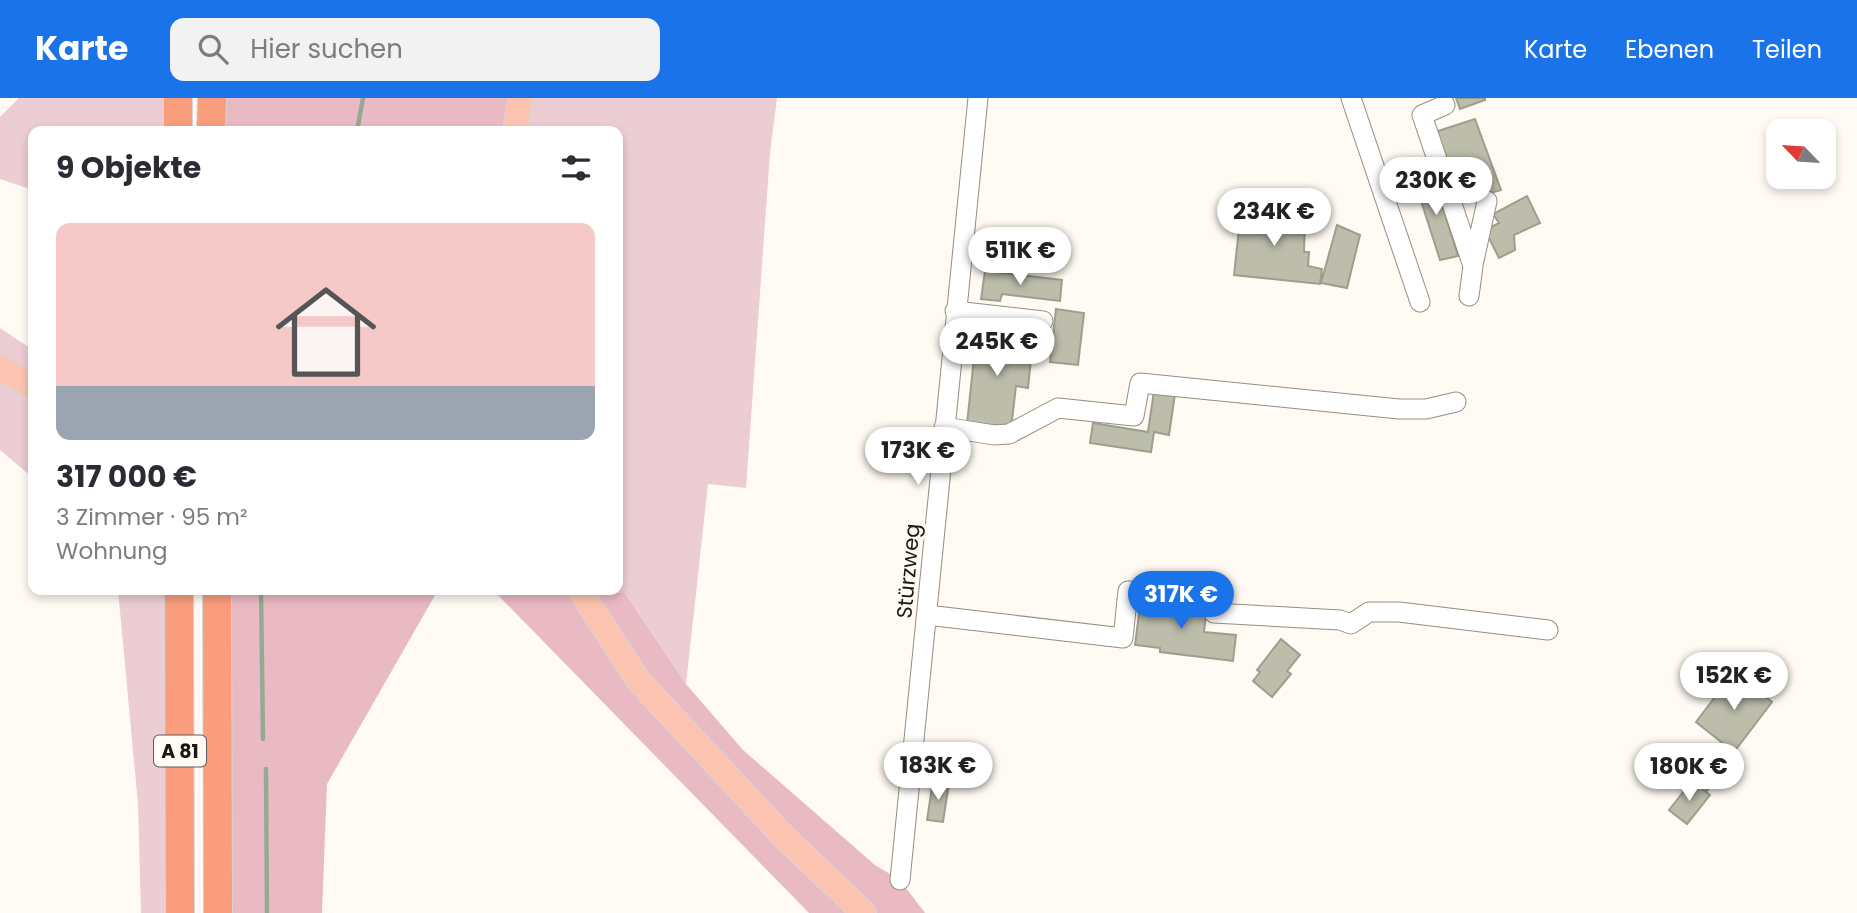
<!DOCTYPE html>
<html lang="de">
<head>
<meta charset="utf-8">
<style>
	:root { --surface:#fff; --page:#f2f2f3; --text:#2b2b33; --muted:#7c7c81; --accent:#1a73e8 }
	body { margin:0; font-family:Poppins,sans-serif; background:var(--page); color:var(--text); height:100vh; display:flex; flex-direction:column; font-size:26px; white-space:nowrap }
	* { box-sizing:border-box; margin:0 }
	p { font-size:23px; color:var(--muted) }
	.icon { flex:none; width:38px; height:38px; fill:none; stroke:currentColor; stroke-width:2; stroke-linecap:round; stroke-linejoin:round }
	.map { position:relative; flex:1; overflow:hidden }
	.drawer { position:absolute; left:28px; top:28px; width:595px; height:469px; display:flex; flex-direction:column; background:var(--surface); border-radius:14px; box-shadow:0 4px 10px #0003 }
	.drawer>* { flex:none }
	.needle { width:46px; rotate:295deg }
	.tools { position:absolute; left:1766px; top:21px; display:grid; gap:14px }
	.tools a { display:grid; place-items:center; width:70px; height:70px; border-radius:14px; background:var(--surface); box-shadow:0 4px 10px #0003; font-size:35px }
	.price { position:absolute; translate:-50% -60px; padding:0 16px; border-radius:24px; background:#fff; color:#222; font-size:23px; line-height:46px; filter:drop-shadow(0 2px 4px #0008) }
	.price::after { content:''; position:absolute; left:50%; top:42px; width:21px; height:16px; margin-left:-10px; background:inherit; clip-path:polygon(0 0,100% 0,50% 100%) }
	.price.on { background:var(--accent); color:#fff }
	ul { padding:0; list-style:none }
	li { display:grid; align-content:center; gap:14px; height:371px; padding:0 28px }
	li span { display:grid; place-items:center; height:217px; border-radius:14px; color:#555 }
	li>.icon { margin-inline-start:auto }
	span .icon { width:126px; height:126px; fill:#fffc; stroke-width:1 }
	li b { font-size:30px }
	h2 { display:flex; justify-content:space-between; align-items:center; height:84px; padding:0 28px; font-size:30px }
	header { display:flex; align-items:center; gap:42px; box-sizing:border-box; height:98px; padding:0 35px; background:var(--accent); color:#fff }
	header strong { font-size:33px }
	nav { display:flex; gap:38px; margin-inline-start:auto; font-size:24px }
	.search { width:490px; height:63px; background:var(--page); display:flex; align-items:center; gap:18px; box-sizing:border-box; padding:0 24px; border-radius:14px; color:var(--muted); font-size:26px }
	.map>svg:first-child { display:block }
</style>
</head>
<body>
<header>
<strong>Karte</strong>
<div class="search"><svg class="icon" aria-label="search" viewBox="0 0 24 24"><circle cx="10" cy="10" r="6"/><path d="M15 15l6 6"/></svg>Hier suchen</div>
<nav><a>Karte</a><a>Ebenen</a><a>Teilen</a></nav>
</header>
<div class="map">
<svg width="1857" height="815" viewBox="0 0 1857 815">
	<rect width="100%" height="100%" fill="#fffaf3"/>
	<!-- green -->
	<path fill="#eccdd3" d="M19 0H178V33H33V92L0 81V19Z
		M520 0H777L770 55 746 390 708 386 686 586 624 494 584 499 580 492H618V33H515Z
		M0 230 33 252V380L0 352Z
		M118 492H179L180 815H141L138 706Z"/>
	<!-- forest -->
	<path fill="#eabac4" d="M212 0H520L515 33H211Z
		M217 492H438L327 686 322 815H218Z
		M493 492H580L584 499 624 494 686 586 743 652 875 767 900 782 925 815H809Z"/>
	<g fill="none" stroke-linecap="round" stroke-linejoin="round">
		<!-- stream -->
		<path stroke="#95ab91" stroke-width="4.5" d="M357 33 363 0
			M261 492 263 641
			M266 671 267 815"/>
	</g>
	<!-- building -->
	<path fill="#bcbdab" stroke="#9d9e8d" stroke-width="2" d="M1456 0H1485V2L1460 11Z
		M1475 21 1501 92 1453 105 1432 35Z
		M1432 75 1458 158 1440 162 1414 81Z
		M1527 98 1540 125 1514 137 1515 152 1499 160 1485 132 1499 125 1493 116Z
		M1241 112 1305 118 1304 154H1309L1308 168 1322 171 1320 186 1234 177Z
		M1337 127 1360 137 1347 190 1321 185Z
		M985 173 1062 182 1060 203 1002 196 1000 203 981 201Z
		M1056 211 1084 215 1078 267 1050 264Z
		M968 235 1033 242 1028 290 1016 288 1011 331 967 326 974 260H966Z
		M1154 293 1175 296 1169 337 1154 334 1151 354 1090 345 1093 325 1148 334Z
		M1141 500 1207 508 1204 534 1236 537 1233 563 1160 554V550L1135 547Z
		M1281 541 1300 557 1287 573 1291 576 1272 599 1253 583 1260 574 1257 572Z
		M1734 574 1772 604 1734 654 1696 624Z
		M1721 645 1736 657 1706 694 1692 683Z
		M933 683 949 685 943 724 927 722Z
		M1692 683 1710 697 1687 726 1669 712Z"/>
	<g fill="none" stroke-linecap="round" stroke-linejoin="round">
		<!-- minor casing -->
		<g stroke="#988d7e" stroke-width="21">
			<path id="minor" d="M1351 0 1420 204
				M1445 7 1422 17 1473 168 1469 198
				M1473 167 1487 103
				M955 213 1043 223
				M944 329 994 337 1009 336 1058 310 1134 318 1140 285 1399 311H1426L1456 304
				M927 517 1123 540 1128 493 1214 502V515L1340 522 1351 526 1369 514H1399L1548 532
				M900 782 978 0"/>
		</g>
		<!-- major casing -->
		<g stroke="#d6d5d4" stroke-width="26">
			<path id="major" d="M515 33 520 0
				M0 270 33 288
				M580 492 638 582 784 739 864 815"/>
		</g>
		<!-- highway casing -->
		<g stroke="#d6d5d4" stroke-width="30">
			<path id="highway" d="M178 0V33
				M211 33 212 0
				M179 492 180 815
				M217 492 218 815"/>
		</g>
		<!-- minor -->
		<use href="#minor" stroke="#fff" stroke-width="19"/>
		<!-- major -->
		<use href="#major" stroke="#fcc4b0" stroke-width="24"/>
		<!-- highway -->
		<use href="#highway" stroke="#fa9d7c" stroke-width="28"/>
	</g>
	<g text-anchor="middle" dominant-baseline="central" stroke-width="7" stroke-linejoin="round" paint-order="stroke">
		<!-- shield labels -->
		<rect fill="#fffaf3" stroke="#5f5b56" stroke-width="2" x="154" y="637.5" width="52" height="31" rx="5"/>
		<g font-size="19" font-weight="bold" fill="#1b1712">
			<text x="180" y="653">A 81</text>
		</g>
		<!-- street labels -->
		<g font-size="21" fill="#1b1712" stroke="#fffaf3">
			<text transform="translate(908 473) rotate(-85)">Stürzweg</text>
		</g>
	</g>
</svg>
<div class="tools">
<a><svg class="needle" viewBox="-14 -14 28 28"><path d="M0-13l5 13h-10z" fill="#e53935"/><path d="M0 13l5-13h-10z" fill="#7c7c81"/></svg></a>
</div>
<b class="price" style="left:1436px;top:119px">230K €</b>
<b class="price" style="left:1274px;top:150px">234K €</b>
<b class="price" style="left:1020px;top:189px">511K €</b>
<b class="price" style="left:997px;top:280px">245K €</b>
<b class="price" style="left:918px;top:389px">173K €</b>
<b class="price on" style="left:1181px;top:533px">317K €</b>
<b class="price" style="left:1734px;top:614px">152K €</b>
<b class="price" style="left:938px;top:704px">183K €</b>
<b class="price" style="left:1689px;top:705px">180K €</b>
<section class="drawer">
<h2>9 Objekte<svg class="icon" aria-label="filters" viewBox="0 0 24 24"><path d="M4 7h16M4 17h16"/><circle cx="9" cy="7" r="2"/><circle cx="15" cy="17" r="2"/></svg></h2>
<ul>
<li><span style="background:linear-gradient(#f6c9c9 75%,#9aa5b1 0)"><svg class="icon" aria-label="home" viewBox="0 0 24 24"><path d="M3 11l9-7 9 7M6 9v11h12V9"/></svg></span><div><b>317 000 €</b><p>3 Zimmer · 95 m²</p><p>Wohnung</p></div></li>
</ul>
</section>
</div>
</body>
</html>
